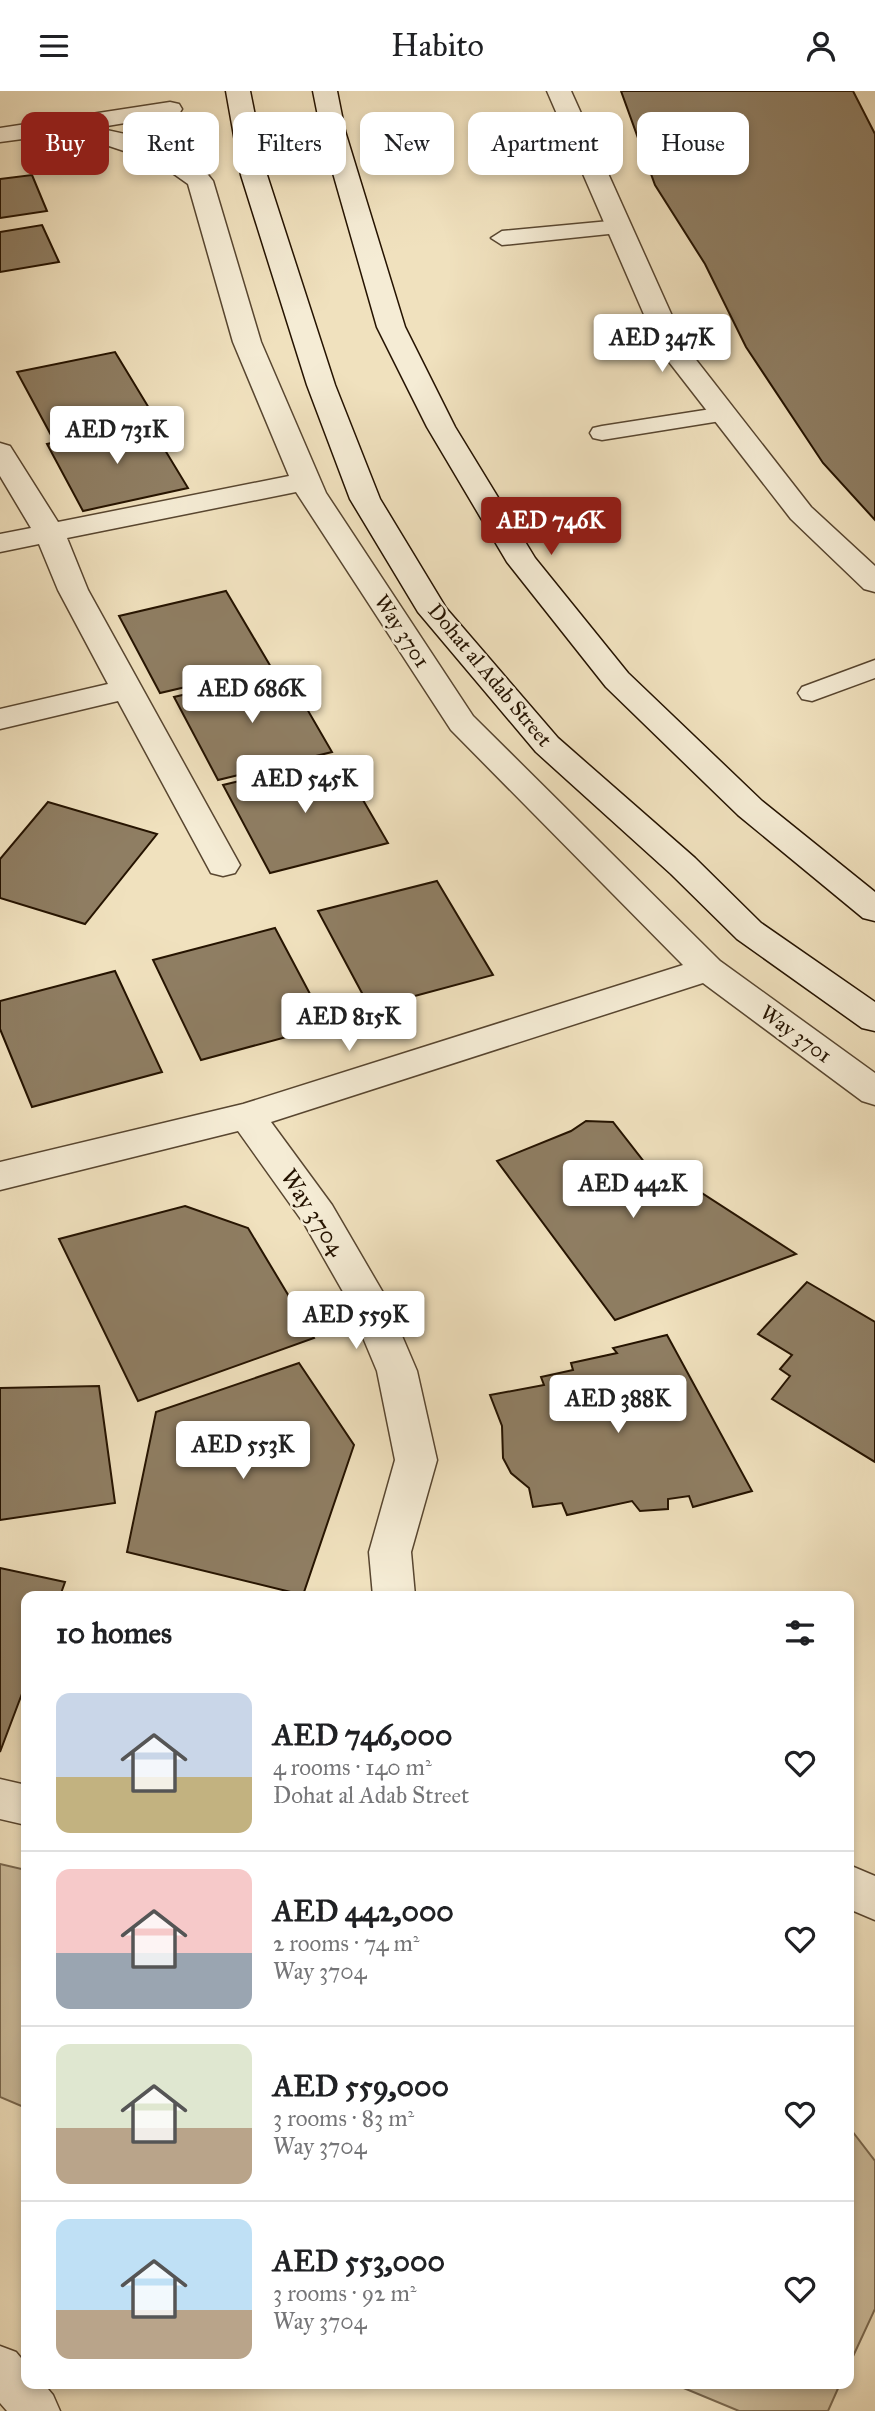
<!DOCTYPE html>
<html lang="en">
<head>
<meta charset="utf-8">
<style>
	:root { --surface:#fff; --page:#f2f2f2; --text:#202124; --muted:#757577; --line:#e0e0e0; --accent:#8f2418 }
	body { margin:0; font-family:"IM FELL Great Primer",serif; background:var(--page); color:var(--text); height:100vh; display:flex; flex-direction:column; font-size:26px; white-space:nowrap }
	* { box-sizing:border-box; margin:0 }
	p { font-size:23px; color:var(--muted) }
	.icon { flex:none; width:38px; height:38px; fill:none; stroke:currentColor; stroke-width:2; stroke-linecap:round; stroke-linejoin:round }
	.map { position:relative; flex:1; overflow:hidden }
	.side { position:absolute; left:21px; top:1500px; width:833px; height:798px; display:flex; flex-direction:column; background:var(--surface); border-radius:14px; box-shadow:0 4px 10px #0003 }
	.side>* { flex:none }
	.hud { position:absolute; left:21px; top:21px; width:833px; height:63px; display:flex; gap:14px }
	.price { position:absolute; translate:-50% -60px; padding:0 16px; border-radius:7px; background:#fff; color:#222; font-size:23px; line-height:46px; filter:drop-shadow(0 2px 4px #0008) }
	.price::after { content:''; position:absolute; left:50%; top:42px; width:21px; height:16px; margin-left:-10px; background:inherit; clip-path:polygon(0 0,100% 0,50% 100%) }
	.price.current { background:var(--accent); color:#fff }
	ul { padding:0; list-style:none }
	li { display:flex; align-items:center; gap:21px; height:175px; padding:0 35px }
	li+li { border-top:2px solid var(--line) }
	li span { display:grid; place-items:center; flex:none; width:196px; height:140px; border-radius:14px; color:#555 }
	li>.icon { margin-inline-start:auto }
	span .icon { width:84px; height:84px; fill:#fffc; stroke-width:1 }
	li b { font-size:30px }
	h2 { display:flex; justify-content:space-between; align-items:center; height:84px; padding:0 35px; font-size:30px }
	.chip { padding:0 24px; border-radius:14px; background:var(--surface); box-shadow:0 4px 10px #0003; font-size:24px; line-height:63px }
	.chip.current { background:var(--accent); color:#fff }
	header { display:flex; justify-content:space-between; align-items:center; height:91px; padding:0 35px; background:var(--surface); font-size:32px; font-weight:600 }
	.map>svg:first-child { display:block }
</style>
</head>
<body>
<header><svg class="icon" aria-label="menu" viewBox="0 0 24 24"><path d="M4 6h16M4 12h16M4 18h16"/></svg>Habito<svg class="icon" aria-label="person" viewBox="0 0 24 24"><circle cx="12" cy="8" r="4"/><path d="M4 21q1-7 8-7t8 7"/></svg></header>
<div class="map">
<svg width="875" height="2320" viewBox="0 0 875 2320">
	<rect width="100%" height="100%" fill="#f0e1be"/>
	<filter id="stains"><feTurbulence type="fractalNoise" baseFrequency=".00286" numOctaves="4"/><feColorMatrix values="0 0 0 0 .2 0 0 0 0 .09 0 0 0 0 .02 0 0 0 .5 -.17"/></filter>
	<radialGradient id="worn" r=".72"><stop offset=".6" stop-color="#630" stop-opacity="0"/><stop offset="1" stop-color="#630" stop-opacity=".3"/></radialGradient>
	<!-- green -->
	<path fill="#cdbe9e" stroke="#79684f" stroke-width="2" d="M0 1773 26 1779V2017L0 2006Z
		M849 2036 875 2070V2218L849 2274Z
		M674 2293 840 2292V2293L828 2320H739Z"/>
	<!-- building -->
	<path fill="#8f7e63" stroke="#251300" stroke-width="2" d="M621 0H853L875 43V429L823 372 746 256 705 173 655 94Z
		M32 84 47 120 0 127V88Z
		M42 134 59 171 0 181V141Z
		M115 261 152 322 51 344 17 281Z
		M148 331 188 397 83 420 47 353Z
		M226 500 271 576 160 602 119 525Z
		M285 580 332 661 218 689 174 606Z
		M338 666 388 752 270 782 223 694Z
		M48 711 157 743 85 833 0 807V768Z
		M437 790 493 884 370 917 318 820Z
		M275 837 327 935 201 969 153 869Z
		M115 880 162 981 32 1016 0 938V910Z
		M586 1030 613 1031 649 1077 671 1071 688 1093 796 1163 615 1229 497 1070 571 1040Z
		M185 1115 248 1137 314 1247 138 1310 59 1148Z
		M807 1191 875 1231V1371L772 1308 790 1285 780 1278 792 1264 758 1243Z
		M667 1244 752 1400 693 1416 689 1405 668 1408V1418L640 1420 632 1410 567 1424 562 1412 533 1416 529 1397 511 1382 503 1367 502 1335 490 1304 544 1294 541 1286 573 1279 571 1272 617 1262 613 1257Z
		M299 1272 354 1354 303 1504 127 1461 156 1321Z
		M99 1295 115 1412 0 1429V1297Z
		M0 1477 65 1491 60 1505H26V1592L0 1661Z"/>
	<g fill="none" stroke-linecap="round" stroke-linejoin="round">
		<!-- service casing -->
		<g stroke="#584630" stroke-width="3">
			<path id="service" d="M620 129 631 136 628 141 502 154 491 147 502 140Z
				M724 316 733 318 736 323 733 328 602 349 593 347 590 342 593 337 602 335Z
				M875 569V587L812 610 802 608 798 602 802 596Z
				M0 2255 16 2261 26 2273V2292H43L53 2304 60 2320H7L0 2312Z"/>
		</g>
		<!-- minor casing -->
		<g stroke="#584630" stroke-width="3">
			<path id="minor" d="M547 0H571L686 256 811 416 875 475V501L864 498 791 428 659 258Z
				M170 11 179 13 182 18 179 23 95 37C134 44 188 55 213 90L261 251 326 402 473 625 720 870 875 982V1014L862 1010 703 892 271 1031 332 1114 385 1205 417 1280 437 1369 411 1461 415 1505H373L369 1461 395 1369 377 1280 346 1206 305 1134 238 1040 0 1099V1071L243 1013 683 874 451 639 296 401 67 447 88 499 240 774 235 782 223 785 211 782 118 610 0 638V618L108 593 58 499 39 453 0 461V443L31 437 0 385V352L10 355 58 431 289 385 233 251 188 93 157 71 106 54 45 45 0 51V37Z
				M0 1688 26 1694V1734L0 1728Z
				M849 1774 875 1785V1829L849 1818Z"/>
		</g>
		<!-- secondary casing -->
		<g stroke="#251300" stroke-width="3">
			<path id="secondary" d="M226 0H250L267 84 335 294 380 408 446 517 558 647 695 767 761 832 875 911V940L862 937 737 848 671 783 536 661 418 521 350 408 307 294 241 84Z
				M313 0H337L345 40 405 236 455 336 535 467 628 582 762 710 875 801V830L863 827 738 724 606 596 507 471 427 336 377 236 321 40Z"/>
		</g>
		<!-- service -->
		<use href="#service" fill="#f5ecd5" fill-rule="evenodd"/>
		<!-- minor -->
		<use href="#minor" fill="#f5ecd5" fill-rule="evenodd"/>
		<!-- secondary -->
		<use href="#secondary" fill="#f5ecd5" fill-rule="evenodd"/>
	</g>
	<g text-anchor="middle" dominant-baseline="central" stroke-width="5" stroke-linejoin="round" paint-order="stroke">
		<!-- far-street labels -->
		<g font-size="21" fill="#251300" stroke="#f5ecd5">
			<text transform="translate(402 540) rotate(57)">Way 3701</text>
			<text transform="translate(490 584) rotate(50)">Dohat al Adab Street</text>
			<text transform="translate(796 943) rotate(36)">Way 3701</text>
		</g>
		<!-- street labels -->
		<g font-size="24" fill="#251300" stroke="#f5ecd5">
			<text transform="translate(313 1121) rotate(57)">Way 3704</text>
		</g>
	</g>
	<rect width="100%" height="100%" filter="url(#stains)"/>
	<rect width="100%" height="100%" fill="url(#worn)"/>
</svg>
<b class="price" style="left:662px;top:283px">AED 347K</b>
<b class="price" style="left:117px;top:375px">AED 731K</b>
<b class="price current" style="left:551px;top:466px">AED 746K</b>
<b class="price" style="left:252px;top:634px">AED 686K</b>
<b class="price" style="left:305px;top:724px">AED 545K</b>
<b class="price" style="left:349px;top:962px">AED 815K</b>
<b class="price" style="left:633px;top:1129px">AED 442K</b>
<b class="price" style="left:356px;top:1260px">AED 559K</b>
<b class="price" style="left:618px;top:1344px">AED 388K</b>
<b class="price" style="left:243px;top:1390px">AED 553K</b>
<div class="hud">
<a class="chip current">Buy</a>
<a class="chip">Rent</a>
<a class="chip">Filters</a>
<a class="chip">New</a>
<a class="chip">Apartment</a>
<a class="chip">House</a>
</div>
<section class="side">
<h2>10 homes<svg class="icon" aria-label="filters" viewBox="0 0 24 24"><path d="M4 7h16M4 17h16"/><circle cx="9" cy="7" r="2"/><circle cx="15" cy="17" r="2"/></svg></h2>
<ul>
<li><span style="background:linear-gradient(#c9d6e8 60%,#c2b280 0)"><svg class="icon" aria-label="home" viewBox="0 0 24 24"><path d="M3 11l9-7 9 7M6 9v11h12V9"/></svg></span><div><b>AED 746,000</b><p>4 rooms · 140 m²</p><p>Dohat al Adab Street</p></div><svg class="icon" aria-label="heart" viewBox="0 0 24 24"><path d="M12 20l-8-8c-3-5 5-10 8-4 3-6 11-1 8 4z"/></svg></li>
<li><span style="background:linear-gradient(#f6c9c9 60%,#9aa5b1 0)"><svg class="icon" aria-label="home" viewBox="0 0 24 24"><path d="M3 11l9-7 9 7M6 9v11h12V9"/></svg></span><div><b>AED 442,000</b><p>2 rooms · 74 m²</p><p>Way 3704</p></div><svg class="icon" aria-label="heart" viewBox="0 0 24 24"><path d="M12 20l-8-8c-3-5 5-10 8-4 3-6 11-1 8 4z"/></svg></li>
<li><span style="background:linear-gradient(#dfe7d0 60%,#b9a48a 0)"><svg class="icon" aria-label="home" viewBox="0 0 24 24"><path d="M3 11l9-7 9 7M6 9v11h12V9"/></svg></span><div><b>AED 559,000</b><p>3 rooms · 83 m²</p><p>Way 3704</p></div><svg class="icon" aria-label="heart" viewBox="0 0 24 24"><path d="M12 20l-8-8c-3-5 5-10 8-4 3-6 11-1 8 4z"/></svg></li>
<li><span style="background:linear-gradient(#bfe0f5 65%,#b9a48a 0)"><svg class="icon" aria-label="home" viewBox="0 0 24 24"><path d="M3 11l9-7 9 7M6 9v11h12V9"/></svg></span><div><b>AED 553,000</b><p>3 rooms · 92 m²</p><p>Way 3704</p></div><svg class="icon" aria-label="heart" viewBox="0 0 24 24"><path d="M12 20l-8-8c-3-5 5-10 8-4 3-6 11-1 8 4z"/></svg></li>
</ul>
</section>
</div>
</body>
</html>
